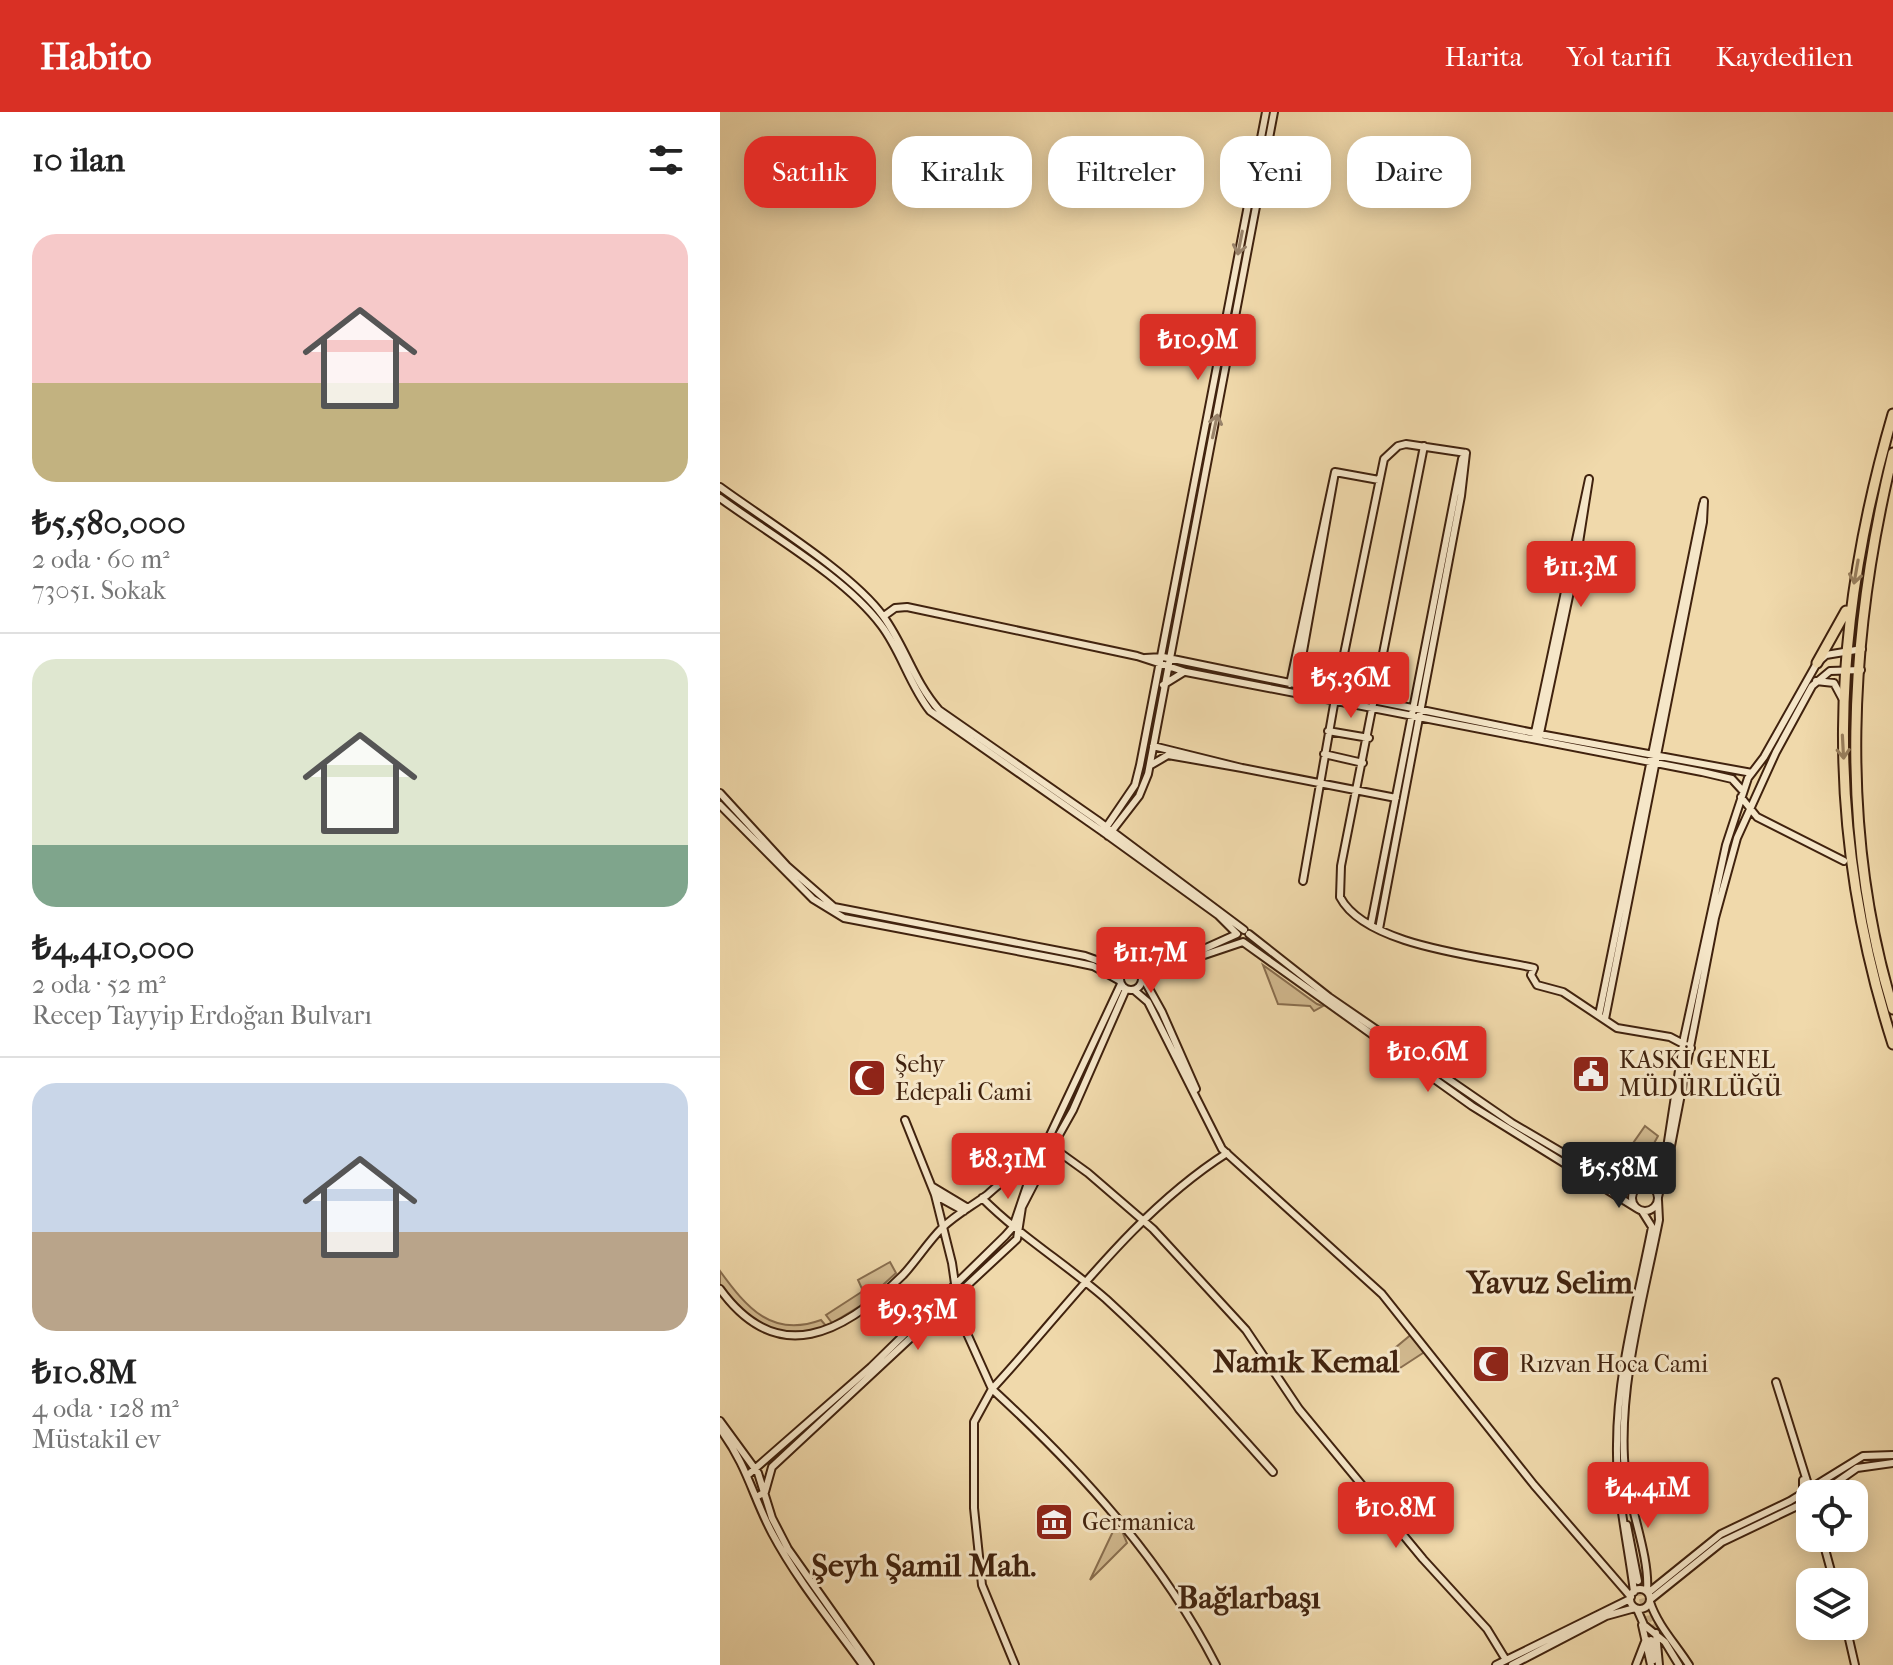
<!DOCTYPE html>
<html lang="tr">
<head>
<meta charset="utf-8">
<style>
	:root { --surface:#fff; --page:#f6f6f6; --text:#222; --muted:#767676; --line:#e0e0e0; --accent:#d93025 }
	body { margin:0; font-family:"IM FELL French Canon",serif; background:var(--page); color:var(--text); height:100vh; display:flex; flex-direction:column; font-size:30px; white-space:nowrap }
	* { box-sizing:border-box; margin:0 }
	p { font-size:26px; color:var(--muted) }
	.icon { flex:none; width:44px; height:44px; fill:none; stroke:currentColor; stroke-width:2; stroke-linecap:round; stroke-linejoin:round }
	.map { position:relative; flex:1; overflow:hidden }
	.panel { display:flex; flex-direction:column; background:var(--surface); width:720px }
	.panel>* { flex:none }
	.banner { position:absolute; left:24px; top:24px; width:760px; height:72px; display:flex; gap:16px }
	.buttons { position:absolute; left:1076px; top:1368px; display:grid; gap:16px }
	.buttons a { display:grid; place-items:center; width:72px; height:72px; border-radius:16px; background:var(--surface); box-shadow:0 4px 20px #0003; font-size:40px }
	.price { position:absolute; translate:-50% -68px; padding:0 18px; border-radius:8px; background:var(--accent); color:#fff; font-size:26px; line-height:52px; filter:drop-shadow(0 2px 4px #0008) }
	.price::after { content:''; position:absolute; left:50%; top:48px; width:24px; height:18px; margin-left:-12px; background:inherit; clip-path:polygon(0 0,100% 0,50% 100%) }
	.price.selected { background:#222; color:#fff }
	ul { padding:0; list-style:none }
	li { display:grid; align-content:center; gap:16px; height:424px; padding:0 32px }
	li+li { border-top:2px solid var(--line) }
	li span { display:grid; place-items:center; height:248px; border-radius:24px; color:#555 }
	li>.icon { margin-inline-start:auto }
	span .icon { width:144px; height:144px; fill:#fffc; stroke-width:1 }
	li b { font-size:34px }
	h2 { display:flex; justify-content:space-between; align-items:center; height:96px; padding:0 32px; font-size:34px }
	.pill { padding:0 28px; border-radius:24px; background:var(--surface); box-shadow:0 4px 20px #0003; font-size:28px; line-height:72px }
	.pill.selected { background:var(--accent); color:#fff }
	header { display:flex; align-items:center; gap:48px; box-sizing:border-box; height:112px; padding:0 40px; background:var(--accent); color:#fff }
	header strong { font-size:38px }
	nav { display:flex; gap:44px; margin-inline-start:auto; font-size:28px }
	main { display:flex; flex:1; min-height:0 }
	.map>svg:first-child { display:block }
</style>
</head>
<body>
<header>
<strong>Habito</strong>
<nav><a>Harita</a><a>Yol tarifi</a><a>Kaydedilen</a></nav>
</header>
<main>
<section class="panel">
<h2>10 ilan<svg class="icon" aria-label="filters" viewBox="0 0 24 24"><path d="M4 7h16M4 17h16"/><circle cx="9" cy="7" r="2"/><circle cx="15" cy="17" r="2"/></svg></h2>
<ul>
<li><span style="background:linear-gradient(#f6c9c9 60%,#c2b280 0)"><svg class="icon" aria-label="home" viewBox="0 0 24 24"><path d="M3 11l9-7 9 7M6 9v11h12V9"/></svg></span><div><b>₺5,580,000</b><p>2 oda · 60 m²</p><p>73051. Sokak</p></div></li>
<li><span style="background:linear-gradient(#dfe7d0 75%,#7fa58c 0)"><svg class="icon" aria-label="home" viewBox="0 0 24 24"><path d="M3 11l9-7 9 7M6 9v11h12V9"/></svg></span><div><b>₺4,410,000</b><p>2 oda · 52 m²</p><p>Recep Tayyip Erdoğan Bulvarı</p></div></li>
<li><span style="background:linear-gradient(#c9d6e8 60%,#b9a48a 0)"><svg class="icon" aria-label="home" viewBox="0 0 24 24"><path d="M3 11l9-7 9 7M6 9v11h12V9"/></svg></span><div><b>₺10.8M</b><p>4 oda · 128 m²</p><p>Müstakil ev</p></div></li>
</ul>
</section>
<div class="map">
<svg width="1173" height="1553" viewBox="0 0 1173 1553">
	<rect width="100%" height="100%" fill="#f0d9ab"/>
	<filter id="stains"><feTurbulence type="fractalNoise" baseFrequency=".0025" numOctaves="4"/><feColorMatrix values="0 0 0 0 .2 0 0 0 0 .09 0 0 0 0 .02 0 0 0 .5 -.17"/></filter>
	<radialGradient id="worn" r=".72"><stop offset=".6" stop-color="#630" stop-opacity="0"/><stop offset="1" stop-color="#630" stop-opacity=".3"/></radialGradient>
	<!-- green -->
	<path fill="#d2ba90" stroke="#896e4f" stroke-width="2" d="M543 853 597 892 603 894 594 899 590 894 558 892Z
		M925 1014 938 1024 916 1064 909 1067 895 1057Z
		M170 1150 176 1161 140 1194 112 1211 106 1203 143 1179 138 1168Z
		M0 1159C27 1196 52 1226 101 1208L107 1215C55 1230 31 1214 0 1172Z
		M693 1221 706 1239 680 1256 669 1241Z
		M396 1413 400 1414 407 1431 370 1468Z"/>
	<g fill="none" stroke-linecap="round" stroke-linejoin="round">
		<!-- secondary-tunnel -->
		<path stroke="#cdb48c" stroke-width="6" stroke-dasharray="6 3" stroke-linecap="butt" d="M923 1468 932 1509 949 1531
			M918 1469 931 1528"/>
		<!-- secondary casing -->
		<g stroke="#40220e" stroke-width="10">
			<path id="secondary" d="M704 334 621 754 620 785C646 835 763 844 814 856L811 863 817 873 843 880 897 916 950 925 971 936
				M615 360 659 368
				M0 375C45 408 132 461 163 504 185 534 194 570 219 598L377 708 524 818
				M0 386C49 422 125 465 161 513 181 539 189 572 210 599L383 720 498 803 517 822 477 840 417 857
				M164 504 175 496 187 495 417 544 466 560 982 660 1012 667 1023 679
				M425 546 443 545 814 621 1032 661
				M1096 569 1114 571 1122 586
				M570 572 615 360
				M443 573 464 560
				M577 573 615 360
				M608 619 649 626
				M814 625 869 367
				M819 626 855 456 869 367
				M433 634 522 656 676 686
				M604 642 643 651
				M431 653 448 643 522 656
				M0 681 67 754 114 795 365 844 404 858
				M1021 685 1037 705 1124 749
				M0 693 93 787 124 806 349 849 373 854 400 869
				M383 720 415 673 420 653 546 0
				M388 724 419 684 428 662 554 0
				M583 769 616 581 664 347 678 334 686 332 746 341
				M651 812 742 347 746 341
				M659 817 741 384 746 341
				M529 822 609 885 792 1011 889 1068 917 1076
				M400 867a11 11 0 1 1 22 0a11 11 0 1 1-22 0Z
				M414 878 428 890 502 1037 662 1182 814 1373 911 1485
				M879 903 983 392
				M885 907 983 410 984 389
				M476 977 442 900 422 864 523 830 752 994 918 1097
				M185 1008 215 1083 232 1151 240 1206 272 1277 254 1310V1396L262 1473 295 1553
				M332 1035 368 1061 433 1117 526 1218 579 1297 703 1447 767 1517 786 1548
				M950 1039 995 806 1017 726 1056 640 1092 574 1110 559 1141 558
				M316 1053 401 872
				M321 1055 353 998 406 877
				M912 1086a13 13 0 1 1 26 0a13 13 0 1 1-26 0Z
				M925 1073 942 1053 947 1036 964 926 1006 733 1028 666 1044 645 1097 551 1106 543 1142 537
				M213 1075 248 1096
				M215 1083 244 1099
				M938 1085 947 1049
				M262 1086C300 1124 346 1152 386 1187 445 1241 500 1300 553 1360
				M0 1177C58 1257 124 1221 183 1163 197 1148 208 1130 222 1116 235 1103 252 1094 267 1083 280 1072 295 1056 313 1054
				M1056 1270 1091 1382
				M0 1309 38 1361 52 1406 68 1437 150 1553
				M0 1317C28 1355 32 1383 52 1421 77 1468 112 1510 143 1553
				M29 1362 151 1255 285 1124 293 1115 311 1062 292 1063
				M1083 1368V1381L1090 1396
				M1100 1382 1137 1356 1173 1351
				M38 1384 45 1380 52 1355 297 1127 302 1095 318 1064
				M907 1413 918 1469
				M1102 1426 1114 1470
				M910 1487a10 10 0 1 1 20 0a10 10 0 1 1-20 0Z
				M927 1479C930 1441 906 1388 904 1346 900 1267 924 1185 939 1108L938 1088
				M914 1480C908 1431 896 1383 897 1333 897 1260 918 1187 932 1115L922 1099
				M928 1481 1001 1422 1070 1389 1143 1344 1173 1343
				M931 1487 1002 1430 1090 1388
				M930 1490C938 1514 955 1531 969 1553
				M917 1497 924 1513 945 1530 959 1553
				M922 1513 931 1553
				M1126 1514 1135 1553
				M936 1521 939 1553
				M931 1528 934 1548
				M496 1553C441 1446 360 1358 272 1277 347 1196 413 1101 507 1041
				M776 1553 910 1487
				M792 1553 886 1504 915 1496
				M916 1553 926 1527"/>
		</g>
		<!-- highway casing -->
		<g stroke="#40220e" stroke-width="13">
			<path id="highway" d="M1173 302C1110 517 1104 717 1173 932
				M1173 341C1129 521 1118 717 1173 897
				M1097 551 1126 499"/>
		</g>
		<!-- secondary -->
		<use href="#secondary" stroke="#f5e6c8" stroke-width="6"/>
		<!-- highway -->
		<use href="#highway" stroke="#f0d9ab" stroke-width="9"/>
	</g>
	<!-- one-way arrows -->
	<defs><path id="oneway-shaft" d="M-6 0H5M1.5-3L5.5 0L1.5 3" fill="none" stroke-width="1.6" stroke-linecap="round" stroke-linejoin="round" transform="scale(2)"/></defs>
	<g stroke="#9a846b">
		<use href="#oneway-shaft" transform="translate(520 131) rotate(101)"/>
		<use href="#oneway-shaft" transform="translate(495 314) rotate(-78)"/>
	</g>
	<g stroke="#987e5c">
		<use href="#oneway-shaft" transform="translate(1136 460) rotate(100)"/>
		<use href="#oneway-shaft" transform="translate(1123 635) rotate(87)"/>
	</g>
	<!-- icons -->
	<defs>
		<g id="civic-square" transform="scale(2)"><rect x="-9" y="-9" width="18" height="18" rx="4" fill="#8f2418" stroke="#f5e6c8"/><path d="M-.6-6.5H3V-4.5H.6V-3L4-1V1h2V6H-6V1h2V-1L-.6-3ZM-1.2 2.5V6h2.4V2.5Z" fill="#fff"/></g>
		<g id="mosque-square" transform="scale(2)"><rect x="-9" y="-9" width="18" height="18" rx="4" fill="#8f2418" stroke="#f5e6c8"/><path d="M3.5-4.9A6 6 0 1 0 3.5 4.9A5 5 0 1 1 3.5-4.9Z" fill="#fff"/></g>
		<g id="museum-square" transform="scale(2)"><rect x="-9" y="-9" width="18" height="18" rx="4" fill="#8f2418" stroke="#f5e6c8"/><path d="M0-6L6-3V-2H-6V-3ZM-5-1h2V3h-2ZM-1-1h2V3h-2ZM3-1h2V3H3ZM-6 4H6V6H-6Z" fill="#fff"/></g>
	</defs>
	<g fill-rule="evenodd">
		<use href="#civic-square" x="871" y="962"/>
		<use href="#mosque-square" x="147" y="966"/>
		<use href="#mosque-square" x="771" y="1252"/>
		<use href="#museum-square" x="334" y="1410"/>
	</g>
	<g text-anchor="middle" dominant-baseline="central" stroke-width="6" stroke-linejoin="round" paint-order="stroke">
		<!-- poi labels -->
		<g font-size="24" fill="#40220e" stroke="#f5e6c8" text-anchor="start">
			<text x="899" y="948">KASKİ GENEL<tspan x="899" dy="28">MÜDÜRLÜĞÜ</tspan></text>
			<text x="175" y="952">Şehy<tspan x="175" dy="28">Edepali Cami</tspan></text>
			<text x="799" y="1252">Rızvan Hoca Cami</text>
			<text x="362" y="1410">Germanica</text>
		</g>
		<!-- district labels -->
		<g font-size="32" font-weight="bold" fill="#40220e" stroke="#f5e6c8">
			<text x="830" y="1170">Yavuz Selim</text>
			<text x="586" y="1249">Namık Kemal</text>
			<text x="204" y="1453">Şeyh Şamil Mah.</text>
			<text x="529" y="1485">Bağlarbaşı</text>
		</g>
	</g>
	<rect width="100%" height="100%" filter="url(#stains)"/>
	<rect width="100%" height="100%" fill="url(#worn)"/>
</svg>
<div class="buttons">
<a><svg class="icon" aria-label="locate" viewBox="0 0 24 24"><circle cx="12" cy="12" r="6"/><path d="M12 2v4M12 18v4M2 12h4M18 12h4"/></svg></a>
<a><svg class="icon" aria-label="layers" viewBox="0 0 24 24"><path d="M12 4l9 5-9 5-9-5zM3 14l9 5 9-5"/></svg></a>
</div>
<b class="price" style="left:478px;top:270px">₺10.9M</b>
<b class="price" style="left:861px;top:497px">₺11.3M</b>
<b class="price" style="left:631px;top:608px">₺5.36M</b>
<b class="price" style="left:431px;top:883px">₺11.7M</b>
<b class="price" style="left:708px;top:982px">₺10.6M</b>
<b class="price" style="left:288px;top:1089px">₺8.31M</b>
<b class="price selected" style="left:899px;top:1098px">₺5.58M</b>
<b class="price" style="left:198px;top:1240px">₺9.35M</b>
<b class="price" style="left:928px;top:1418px">₺4.41M</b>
<b class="price" style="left:676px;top:1438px">₺10.8M</b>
<div class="banner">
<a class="pill selected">Satılık</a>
<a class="pill">Kiralık</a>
<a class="pill">Filtreler</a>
<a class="pill">Yeni</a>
<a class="pill">Daire</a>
</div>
</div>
</main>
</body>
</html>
